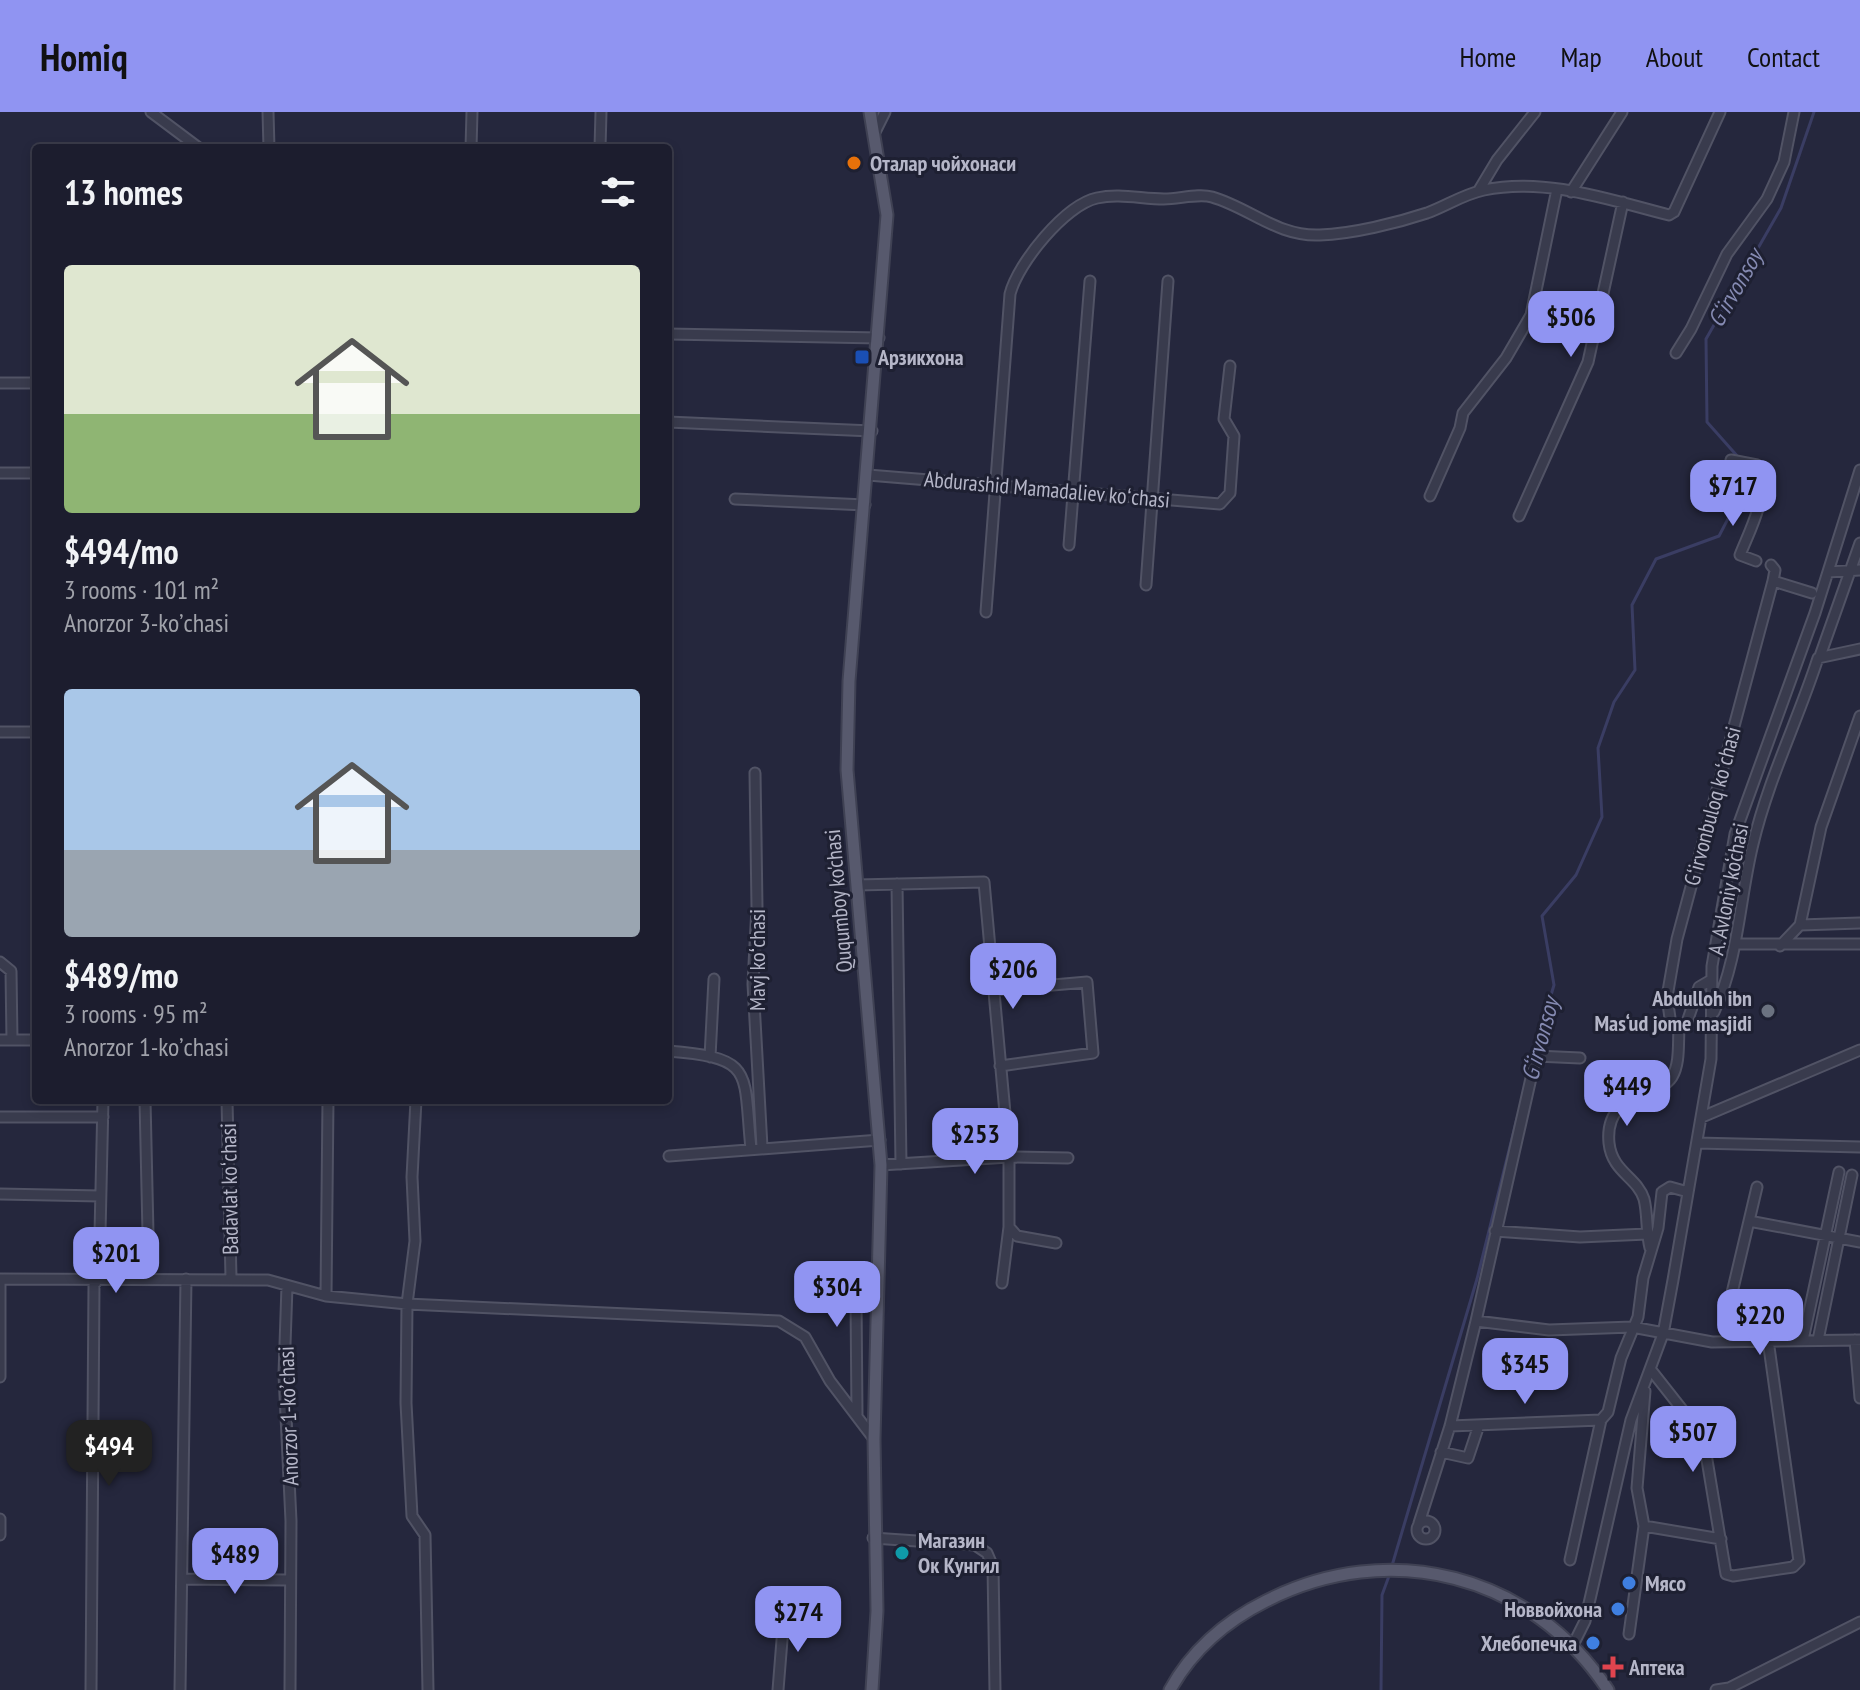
<!DOCTYPE html>
<html lang="en">
<head>
<meta charset="utf-8">
<style>
	:root { --surface:#1c1d2e; --page:#292a3a; --text:#f1f3f6; --muted:#a0a2aa; --line:#3a3b4a; --accent:#9094f2 }
	body { margin:0; font-family:"PT Sans Narrow",sans-serif; background:var(--page); color:var(--text); height:100vh; display:flex; flex-direction:column; font-size:30px; white-space:nowrap }
	* { box-sizing:border-box; margin:0 }
	p { font-size:26px; color:var(--muted) }
	.icon { flex:none; width:44px; height:44px; fill:none; stroke:currentColor; stroke-width:2; stroke-linecap:round; stroke-linejoin:round }
	.map { position:relative; flex:1; overflow:hidden }
	.sheet { position:absolute; left:32px; top:32px; width:640px; height:960px; display:flex; flex-direction:column; background:var(--surface); border-radius:8px; box-shadow:0 4px 12px #0003,0 0 0 2px var(--line) }
	.sheet>* { flex:none }
	.price { position:absolute; translate:-50% -68px; padding:0 18px; border-radius:16px; background:var(--accent); color:#111; font-size:26px; line-height:52px; filter:drop-shadow(0 2px 4px #0008) }
	.price::after { content:''; position:absolute; left:50%; top:48px; width:24px; height:18px; margin-left:-12px; background:inherit; clip-path:polygon(0 0,100% 0,50% 100%) }
	.price.current { background:#222; color:#fff }
	ul { padding:0; list-style:none }
	li { display:grid; align-content:center; gap:16px; height:424px; padding:0 32px }
	li span { display:grid; place-items:center; height:248px; border-radius:8px; color:#555 }
	li>.icon { margin-inline-start:auto }
	span .icon { width:144px; height:144px; fill:#fffc; stroke-width:1 }
	li b { font-size:34px }
	h2 { display:flex; justify-content:space-between; align-items:center; height:96px; padding:0 32px; font-size:34px }
	header { display:flex; align-items:center; gap:48px; box-sizing:border-box; height:112px; padding:0 40px; background:var(--accent); color:#111 }
	header strong { font-size:38px }
	nav { display:flex; gap:44px; margin-inline-start:auto; font-size:28px }
	.map>svg:first-child { display:block }
</style>
</head>
<body>
<header>
<strong>Homiq</strong>
<nav><a>Home</a><a>Map</a><a>About</a><a>Contact</a></nav>
</header>
<div class="map">
<svg width="1860" height="1578" viewBox="0 0 1860 1578">
	<rect width="100%" height="100%" fill="#25273d"/>
	<g fill="none" stroke-linecap="round" stroke-linejoin="round">
		<!-- stream -->
		<path stroke="#3a3d63" stroke-width="3" d="M1739 346 1707 310 1706 227 1781 96 1814 0
			M1534 941 1554 873 1542 804 1576 763 1602 705 1598 636 1614 590 1635 558 1632 493 1656 447 1719 424 1752 361 1747 355
			M1391 1457 1477 1167 1517 1006
			M1381 1578 1382 1483 1389 1464"/>
		<!-- minor casing -->
		<g stroke="#515365" stroke-width="13">
			<path id="minor" d="M151 0 199 36
				M268 0 269 36
				M875 20 885 0
				M471 36 472 0
				M600 36 601 0
				M1479 78 1497 48 1535 0
				M1571 80 1622 0
				M668 222 879 226
				M1676 241 1691 217 1727 142 1767 87 1784 50 1794 0
				M0 271H36
				M668 310 872 319
				M1731 348 1757 353C1771 381 1750 417 1740 443L1756 449
				M0 361H36
				M868 363 1220 392 1230 381 1234 324 1224 307 1230 254
				M1430 384 1460 316 1463 301 1506 246 1531 203 1557 77
				M735 387 865 393
				M1519 404 1588 250 1623 90
				M1069 433 1090 169
				M1828 460 1860 458
				M1773 469 1812 481
				M1146 473 1168 169
				M986 500 1010 182C1018 151 1065 93 1097 86 1119 81 1142 87 1164 87 1179 87 1199 81 1212 85 1250 96 1278 125 1320 123 1352 122 1397 111 1427 101 1446 94 1464 82 1484 78 1545 65 1610 88 1669 103L1674 100 1720 0
				M1820 544 1860 431
				M0 620H36
				M755 661 757 795 753 872 762 1035
				M897 772 901 1052
				M857 773 984 770 1009 1045V1115L1017 1124 1056 1131
				M1800 813 1860 811
				M1736 832H1860
				M1780 834 1800 813 1821 715 1860 604
				M0 850 11 859 12 928
				M1711 868 1699 875 1686 913 1679 917 1671 913 1667 885 1677 827 1773 469 1775 458 1771 453
				M995 878 1087 870 1093 941 1000 954
				M1714 900C1739 846 1739 789 1753 732 1768 668 1798 608 1818 546L1860 537
				M0 928H36
				M668 939C756 946 743 959 751 1037
				M710 945 714 867
				M145 988 149 1166
				M227 988 231 1166
				M416 988 412 1065 415 1129 407 1192 406 1291 412 1404 425 1423 428 1578
				M0 1005H103
				M1702 1005 1860 938
				M1697 1031 1860 1035
				M669 1044 880 1028
				M881 1053 1009 1045 1068 1046
				M0 1082 100 1084
				M1749 1109 1757 1075
				M1495 1119 1580 1125 1647 1122
				M1650 1136C1646 1120 1648 1103 1644 1087 1637 1065 1612 1060 1609 1031 1604 979 1658 987 1672 965 1680 952 1678 932 1679 917
				M0 1167 268 1168 326 1184 407 1192 779 1209 805 1225 830 1269 874 1327
				M1002 1171 1009 1115
				M287 1174 284 1262 291 1409 290 1578
				M326 1184 328 988
				M1727 1202 1749 1109 1860 1130
				M1476 1209 1549 1218 1632 1215 1712 1230 1860 1228
				M1803 1228 1839 1060
				M1818 1228 1852 1063
				M1855 1228 1860 1286
				M1651 1258 1703 1324 1726 1462 1733 1464 1793 1455 1799 1449 1768 1228
				M0 1265V1167
				M857 1302 856 1187 862 1178 878 1176
				M1450 1314 1601 1308
				M1441 1340 1468 1346 1479 1313
				M0 1407V1423
				M1417 1418a9 9 0 1 1 18 0a9 9 0 1 1-18 0Z
				M1419 1411 1450 1314 1476 1209 1536 944 1580 946
				M1644 1414 1637 1376 1645 1279
				M873 1426 975 1433 987 1441 993 1455 995 1578
				M1570 1448 1601 1308 1608 1300 1621 1246 1638 1205 1643 1166 1658 1116 1662 1080 1670 1075 1688 1080
				M182 1467 288 1468
				M1629 1522 1644 1414 1721 1427
				M1573 1533 1585 1509 1631 1308 1663 1222 1673 1168 1711 947 1712 854 1735 722 1815 501 1860 358
				M91 1578 94 1173 99 1166 103 988
				M180 1578 186 1167
				M778 1578 784 1503
				M1716 1578 1729 1576 1860 1510"/>
		</g>
		<!-- major casing -->
		<g stroke="#3f4153" stroke-width="15">
			<path id="major" d="M870 0 887 103 849 569 847 658 881 1053 874 1327 877 1499 872 1578
				M1170 1578C1192 1538 1226 1509 1266 1489 1389 1426 1532 1462 1608 1578"/>
		</g>
		<!-- minor -->
		<use href="#minor" stroke="#393b4d" stroke-width="9"/>
		<!-- major -->
		<use href="#major" stroke="#57596d" stroke-width="11"/>
	</g>
	<!-- markers -->
	<circle fill="#e8710a" stroke="#1e2032" stroke-width="3" cx="854" cy="51" r="8"/>
	<rect fill="#1a4fb4" stroke="#1e2032" stroke-width="3" x="854" y="237" width="16" height="16" rx="4"/>
	<circle fill="#6b7280" stroke="#1e2032" stroke-width="3" cx="1768" cy="899" r="8"/>
	<circle fill="#0f9aa8" stroke="#1e2032" stroke-width="3" cx="902" cy="1441" r="8"/>
	<g fill="#3f7fe0" stroke="#1e2032" stroke-width="3">
		<circle cx="1629" cy="1471" r="8"/>
		<circle cx="1618" cy="1497" r="8"/>
		<circle cx="1593" cy="1531" r="8"/>
	</g>
	<path fill="#e0444e" stroke="#1e2032" stroke-width="3" d="M1609 1543h8v8h8v8h-8v8h-8v-8h-8v-8h8z"/>
	<g text-anchor="middle" dominant-baseline="central" stroke-width="6" stroke-linejoin="round" paint-order="stroke">
		<!-- poi labels -->
		<g font-size="22" font-weight="bold" fill="#b5b6c8" stroke="#1e2032" text-anchor="start">
			<text x="870" y="51">Оталар чойхонаси</text>
			<text x="878" y="245">Арзикхона</text>
			<text x="1752" y="886" text-anchor="end">Abdulloh ibn<tspan x="1752" dy="25">Mas‘ud jome masjidi</tspan></text>
			<text x="918" y="1428">Магазин<tspan x="918" dy="25">Ок Кунгил</tspan></text>
			<text x="1645" y="1471">Мясо</text>
			<text x="1602" y="1497" text-anchor="end">Новвойхона</text>
			<text x="1577" y="1531" text-anchor="end">Хлебопечка</text>
			<text x="1629" y="1555">Аптека</text>
		</g>
		<!-- street labels -->
		<g font-size="22" fill="#b5b6c8" stroke="#1e2032">
			<text transform="translate(1047 377) rotate(5)">Abdurashid Mamadaliev koʻchasi</text>
			<text transform="translate(1712 694) rotate(-75)">Gʻirvonbuloq koʻchasi</text>
			<text transform="translate(1728 777) rotate(-79)">A. Avloniy ko‘chasi</text>
			<text transform="translate(838 789) rotate(-95)">Ququmboy ko'chasi</text>
			<text transform="translate(757 848) rotate(-90)">Mavj koʻchasi</text>
			<text transform="translate(229 1077) rotate(-91)">Badavlat koʻchasi</text>
			<text transform="translate(288 1304) rotate(-92)">Аnorzor 1-koʼchasi</text>
		</g>
		<!-- water labels -->
		<g font-size="24" font-style="italic" fill="#858ab2" stroke="#1e2032">
			<text transform="translate(1735 176) rotate(-60)">G‘irvonsoy</text>
			<text transform="translate(1540 927) rotate(-75)">G‘irvonsoy</text>
		</g>
	</g>
</svg>
<b class="price" style="left:1571px;top:247px">$506</b>
<b class="price" style="left:1733px;top:416px">$717</b>
<b class="price" style="left:1013px;top:899px">$206</b>
<b class="price" style="left:1627px;top:1016px">$449</b>
<b class="price" style="left:975px;top:1064px">$253</b>
<b class="price" style="left:116px;top:1183px">$201</b>
<b class="price" style="left:837px;top:1217px">$304</b>
<b class="price" style="left:1760px;top:1245px">$220</b>
<b class="price" style="left:1525px;top:1294px">$345</b>
<b class="price" style="left:1693px;top:1362px">$507</b>
<b class="price current" style="left:109px;top:1376px">$494</b>
<b class="price" style="left:235px;top:1484px">$489</b>
<b class="price" style="left:798px;top:1542px">$274</b>
<section class="sheet">
<h2>13 homes<svg class="icon" aria-label="filters" viewBox="0 0 24 24"><path d="M4 7h16M4 17h16"/><circle cx="9" cy="7" r="2"/><circle cx="15" cy="17" r="2"/></svg></h2>
<ul>
<li><span style="background:linear-gradient(#dfe7d0 60%,#8fb573 0)"><svg class="icon" aria-label="home" viewBox="0 0 24 24"><path d="M3 11l9-7 9 7M6 9v11h12V9"/></svg></span><div><b>$494/mo</b><p>3 rooms · 101 m²</p><p>Аnorzor 3-koʼchasi</p></div></li>
<li><span style="background:linear-gradient(#a9c7e8 65%,#9aa5b1 0)"><svg class="icon" aria-label="home" viewBox="0 0 24 24"><path d="M3 11l9-7 9 7M6 9v11h12V9"/></svg></span><div><b>$489/mo</b><p>3 rooms · 95 m²</p><p>Аnorzor 1-koʼchasi</p></div></li>
</ul>
</section>
</div>
</body>
</html>
